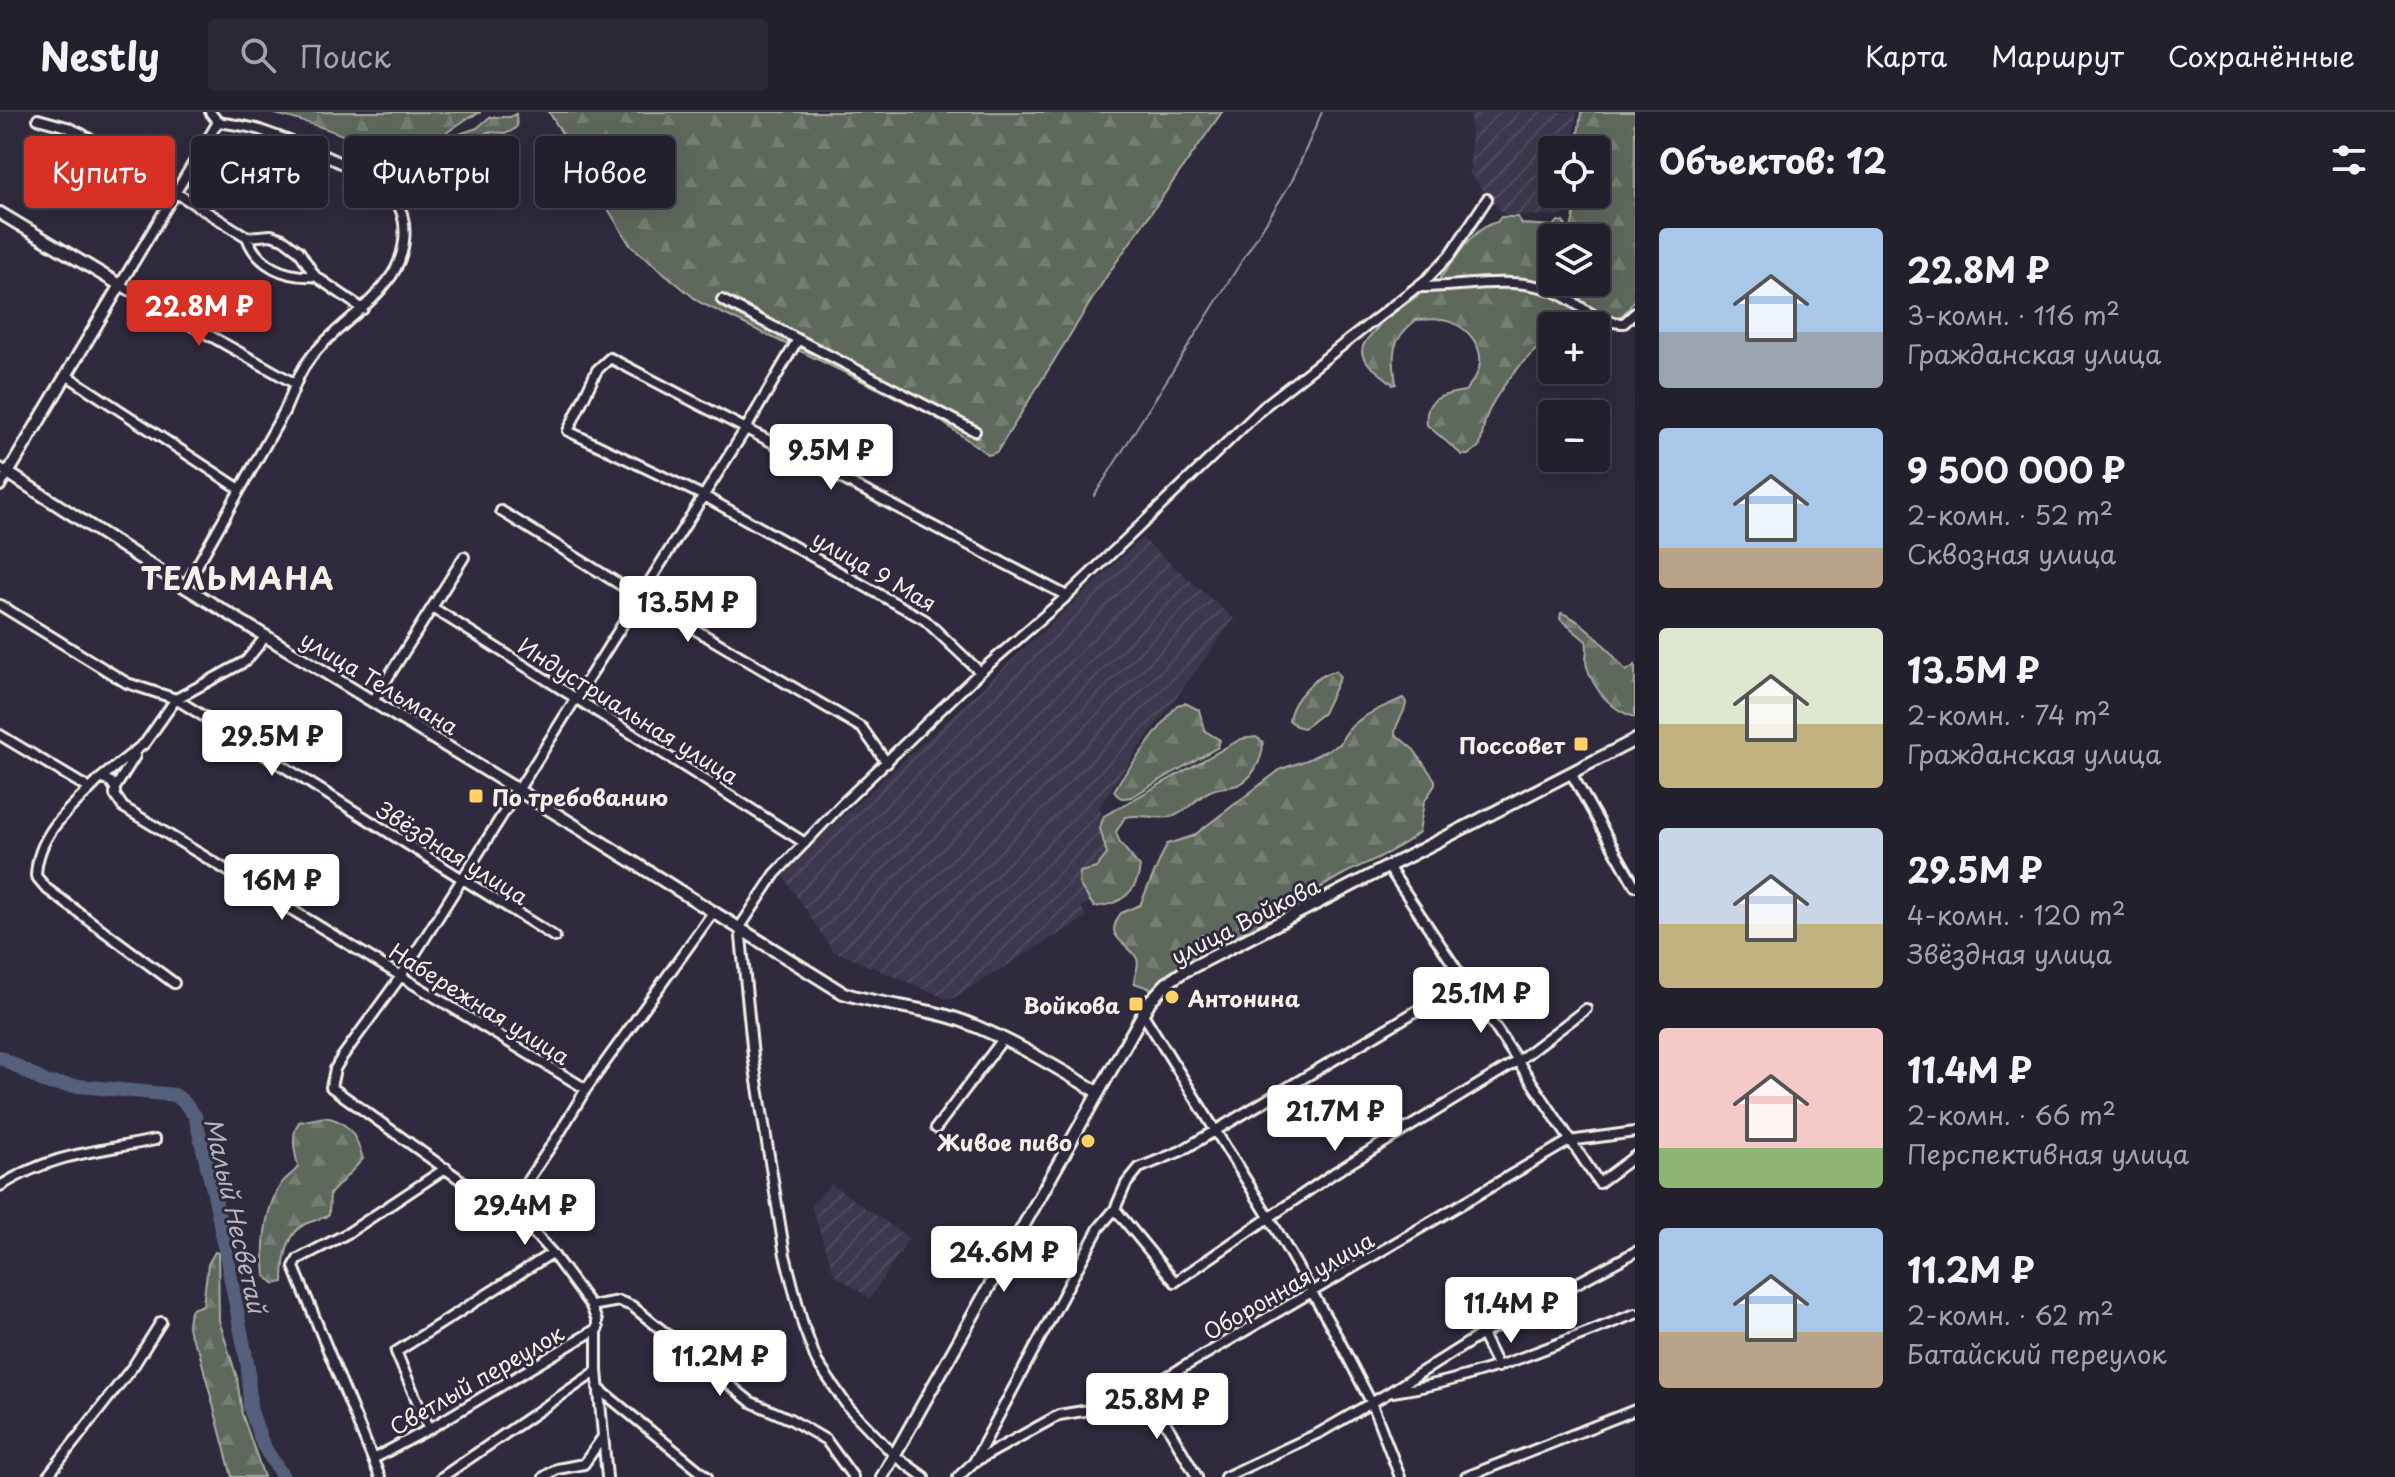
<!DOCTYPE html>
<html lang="ru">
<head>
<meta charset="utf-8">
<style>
	:root { --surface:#23202e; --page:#2b2836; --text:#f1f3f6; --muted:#a3a3aa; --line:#403e4a; --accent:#d93025 }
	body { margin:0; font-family:"Playpen Sans",sans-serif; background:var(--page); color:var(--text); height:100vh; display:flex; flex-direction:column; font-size:30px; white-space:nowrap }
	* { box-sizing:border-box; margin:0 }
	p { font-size:26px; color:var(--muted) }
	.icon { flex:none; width:44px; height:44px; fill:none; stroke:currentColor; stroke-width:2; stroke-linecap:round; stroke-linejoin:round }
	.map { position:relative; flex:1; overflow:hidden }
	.drawer { display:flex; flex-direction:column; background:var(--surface); width:760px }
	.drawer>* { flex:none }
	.banner { position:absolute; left:24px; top:24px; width:760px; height:72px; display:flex; gap:16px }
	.tools { position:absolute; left:1538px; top:24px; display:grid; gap:16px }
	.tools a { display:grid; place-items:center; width:72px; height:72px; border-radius:8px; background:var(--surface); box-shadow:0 8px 32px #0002,0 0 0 2px var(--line); font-size:40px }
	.price { position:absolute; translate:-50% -68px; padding:0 18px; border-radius:8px; background:#fff; color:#222; font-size:26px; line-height:52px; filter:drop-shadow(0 2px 4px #0008) }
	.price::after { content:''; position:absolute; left:50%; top:48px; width:24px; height:18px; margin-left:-12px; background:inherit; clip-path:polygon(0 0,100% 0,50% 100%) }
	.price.on { background:var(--accent); color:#fff }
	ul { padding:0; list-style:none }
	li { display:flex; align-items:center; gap:24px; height:200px; padding:0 24px }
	li span { display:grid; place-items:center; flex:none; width:224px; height:160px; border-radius:8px; color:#555 }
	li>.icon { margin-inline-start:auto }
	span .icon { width:96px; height:96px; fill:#fffc; stroke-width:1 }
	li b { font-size:34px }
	h2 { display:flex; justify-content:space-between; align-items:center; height:96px; padding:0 24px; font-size:34px }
	.chip { padding:0 28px; border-radius:8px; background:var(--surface); box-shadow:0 8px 32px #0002,0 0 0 2px var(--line); font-size:28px; line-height:72px }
	.chip.on { background:var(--accent); color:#fff }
	header { display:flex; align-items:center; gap:48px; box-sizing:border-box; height:112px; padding:0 40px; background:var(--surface); border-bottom:2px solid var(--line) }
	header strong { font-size:38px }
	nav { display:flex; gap:44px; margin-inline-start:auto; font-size:28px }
	.search { width:560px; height:72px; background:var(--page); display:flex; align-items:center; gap:20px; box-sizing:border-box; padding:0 28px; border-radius:8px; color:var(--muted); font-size:30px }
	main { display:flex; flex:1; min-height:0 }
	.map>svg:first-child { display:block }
</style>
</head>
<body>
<header>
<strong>Nestly</strong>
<div class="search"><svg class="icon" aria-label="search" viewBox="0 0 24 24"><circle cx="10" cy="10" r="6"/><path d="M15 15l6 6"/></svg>Поиск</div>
<nav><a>Карта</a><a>Маршрут</a><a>Сохранённые</a></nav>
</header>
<main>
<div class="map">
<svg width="1635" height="1365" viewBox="0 0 1635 1365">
	<defs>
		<pattern id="industrial-furrows" width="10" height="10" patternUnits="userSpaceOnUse" patternTransform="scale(2)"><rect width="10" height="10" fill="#3d384e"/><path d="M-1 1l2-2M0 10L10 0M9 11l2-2" fill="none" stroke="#504c5f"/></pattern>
		<pattern id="forest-firs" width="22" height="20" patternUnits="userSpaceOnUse" patternTransform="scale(2)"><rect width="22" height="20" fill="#5e685b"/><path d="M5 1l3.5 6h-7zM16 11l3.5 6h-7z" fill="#767e73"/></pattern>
	</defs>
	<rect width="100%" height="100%" fill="#2f2a3d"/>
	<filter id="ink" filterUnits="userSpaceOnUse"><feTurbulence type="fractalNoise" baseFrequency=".0125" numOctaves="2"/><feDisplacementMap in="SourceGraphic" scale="16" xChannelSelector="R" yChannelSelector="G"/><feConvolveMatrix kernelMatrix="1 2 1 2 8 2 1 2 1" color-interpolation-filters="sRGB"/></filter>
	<g filter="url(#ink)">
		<!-- industrial -->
		<path fill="url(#industrial-furrows)" d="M1471 0H1577L1572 38H1552V82H1566L1564 104 1504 103 1470 62Z
			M1142 426 1234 507 1130 648 1099 696 1128 766 1081 795 1087 805 950 888 833 839 781 761 947 609Z
			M831 1072 909 1126 870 1187 834 1162 811 1093Z"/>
		<!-- forest -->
		<path fill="url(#forest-firs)" stroke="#a9aca2" stroke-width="2" d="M268 0H481L468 6 394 56C382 50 375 40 363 33 335 17 300 9 268 0Z
			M549 0H1222L1108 162 997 340 989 343 932 303 699 190 630 133Z
			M1581 0H1635V188C1631 193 1627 200 1622 203 1604 213 1575 185 1568 170H1596V126H1569L1574 103 1570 82H1596V38H1576Z
			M516 2 517 14C509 25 499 20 487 20L478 33 477 47 472 50 452 38 450 31 456 23 477 16 490 5H510Z
			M1501 105H1518L1522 112 1554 114 1558 109 1563 110 1566 114 1564 126H1552V170H1556L1549 171 1504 167 1451 171 1440 170V166C1456 147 1473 115 1497 110Z
			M1496 174C1531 176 1574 179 1593 214H1552V226C1528 240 1493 282 1485 309 1483 317 1482 326 1480 334L1468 343H1462L1427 313C1423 285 1443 283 1465 279 1469 274 1473 269 1476 264 1489 238 1468 212 1442 208 1434 206 1425 208 1416 208 1390 229 1392 240 1396 272L1393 273C1385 262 1354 250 1364 232 1368 224 1376 220 1380 211L1426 178Z
			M1561 501C1584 507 1611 540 1626 559L1635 553V605C1612 599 1594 578 1587 555 1584 545 1589 538 1586 529L1560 507Z
			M1336 559 1340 565 1323 601 1304 616 1296 614 1289 608C1291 588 1317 561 1336 559Z
			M1403 586 1406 590C1406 602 1395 610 1395 622L1414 638 1435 668V673L1424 690 1419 720C1397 739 1370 749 1344 762 1310 780 1242 830 1207 830L1202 823 1197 826 1201 834 1196 843 1163 866 1152 877 1134 871C1134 862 1141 852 1136 845 1125 828 1103 826 1121 801L1140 793 1167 732 1193 724 1281 657 1307 648 1340 632C1350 606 1379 597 1403 586Z
			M1185 591 1199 598 1205 619 1220 628 1218 635 1131 685C1123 687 1119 687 1114 679L1121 667 1177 593Z
			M1256 625 1263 630C1263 647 1252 670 1234 674 1225 676 1218 675 1210 679 1197 685 1188 699 1174 704 1157 709 1145 701 1125 705L1116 720 1120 731 1140 755C1137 782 1119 793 1094 795L1079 772 1080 760 1096 756 1107 742 1100 716 1104 704 1241 627Z
			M325 1005C349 1009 357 1025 363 1047L330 1082 329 1103C321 1108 313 1108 305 1112 285 1123 283 1151 283 1170L275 1172 265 1164C262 1134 264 1099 281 1072 285 1066 293 1062 298 1055 295 1039 290 1024 299 1010Z
			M215 1140 218 1141 219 1208 237 1266 242 1302 264 1365H232L199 1239C189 1223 184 1214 192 1197L203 1193 208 1152Z"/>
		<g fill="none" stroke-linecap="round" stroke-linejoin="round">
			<!-- stream -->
			<path stroke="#949aa8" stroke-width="2" d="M1094 384 1292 69 1322 0"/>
			<!-- river -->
			<path stroke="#54607d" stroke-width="14" d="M0 945 47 971 175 983 184 990 195 1004 215 1086 248 1255 250 1296 263 1333 283 1365"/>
			<!-- minor casing -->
			<g stroke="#f4f1e8" stroke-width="14">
				<path id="minor" d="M38 7 67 15 80 21 247 125 271 123 283 127 299 139 315 164 363 197
					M218 10 120 173 294 271
					M247 125C257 154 286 166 315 164
					M1419 175C1460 175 1505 165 1545 176 1574 184 1592 212 1624 211L1635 201
					M722 188 975 319
					M66 263 240 377
					M0 356 8 361 0 374
					M501 399 640 485 862 616 887 651
					M185 475 284 300C293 281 297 262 311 245 335 215 370 196 392 163 406 141 410 109 395 87 379 63 289 28 260 18 247 14 232 12 218 10L210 0
					M0 493 127 571 176 587 555 825
					M433 496 805 731
					M980 560 925 508 704 384 568 319 597 258 610 246 1067 484
					M373 589 464 445
					M0 623 90 677 101 666 111 670 115 676V683L123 695 586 977
					M1572 663 1635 774
					M101 666 145 631 176 587 246 549 266 524
					M115 676 135 644
					M90 677C64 701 37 726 36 764L47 777 174 871
					M1389 756 1599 1071 1635 1044
					M1143 902 1269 1105 1338 1226 1371 1290 1400 1365
					M936 1016 1003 927
					M0 1074C53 1041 96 1040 155 1028
					M1115 1097 1175 1170 1334 1061 1519 948 1586 897
					M507 1099 559 1022 586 977 714 799
					M591 1194 619 1189 632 1194 751 1290 790 1307 826 1328 853 1365
					M1482 1222 1498 1255
					M598 1276 707 1365
					M1146 1277 1197 1365
					M1393 1280C1478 1268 1555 1232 1635 1202
					M429 1317 396 1240 552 1141
					M373 1347 429 1317 598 1216
					M974 1350 1059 1303 1095 1297 1146 1277 1569 1029 1635 1020
					M47 1365 134 1253 161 1210
					M380 1365 294 1155 298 1147 348 1121 446 1056
					M442 1365 597 1259
					M544 1365 557 1357 584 1352 602 1326
					M607 1365 597 1259V1209L591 1194 552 1141 532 1119 331 975 335 957 342 945 401 864 745 318 797 229
					M924 1365 895 1344 848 1295 817 1250 803 1213 785 1143 753 944 740 815 775 762 842 692 980 560 1067 484 1267 292 1427 167 1450 143 1487 87
					M958 1365 974 1350 1099 1116 1115 1097 1126 1072 1139 1056 1181 1039 1465 870
					M1225 1365 1321 1320 1390 1280 1482 1222 1635 1140
					M1466 1365 1635 1298"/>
			</g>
			<!-- tertiary casing -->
			<g stroke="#f4f1e8" stroke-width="16">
				<path id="tertiary" d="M0 101 120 173 8 361 185 475 518 678 843 881C883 894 926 895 965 910 1012 928 1055 955 1098 980
					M882 1365 1150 889 1167 871 1183 860 1635 628"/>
			</g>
			<!-- minor -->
			<use href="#minor" stroke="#2f2a3d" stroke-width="8"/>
			<!-- tertiary -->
			<use href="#tertiary" stroke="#2f2a3d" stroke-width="10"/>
		</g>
	</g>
	<!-- markers -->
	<g fill="#ffd166" stroke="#2f2a3d" stroke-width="3">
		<rect x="1573" y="624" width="16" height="16" rx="4"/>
		<rect x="468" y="676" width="16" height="16" rx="4"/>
		<circle cx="1172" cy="885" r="8"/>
		<rect x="1128" y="884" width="16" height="16" rx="4"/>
		<circle cx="1088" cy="1029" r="8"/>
	</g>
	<g text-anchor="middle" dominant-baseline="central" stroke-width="6" stroke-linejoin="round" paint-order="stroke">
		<!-- street labels -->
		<g font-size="22" fill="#f4f1e8" stroke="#2f2a3d">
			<text transform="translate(875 458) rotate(30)">улица 9 Мая</text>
			<text transform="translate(380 570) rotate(31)">улица Тельмана</text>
			<text transform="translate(629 598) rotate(32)">Индустриальная улица</text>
			<text transform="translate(453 740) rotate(32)">Звёздная улица</text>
			<text transform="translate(1245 808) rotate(-27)">улица Войкова</text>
			<text transform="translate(480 891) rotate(32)">Набережная улица</text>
			<text transform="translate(1288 1173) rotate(-30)">Оборонная улица</text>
			<text transform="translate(476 1267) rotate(-30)">Светлый переулок</text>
		</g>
		<!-- poi labels -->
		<g font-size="22" font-weight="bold" fill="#f4f1e8" stroke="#2f2a3d" text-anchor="end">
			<text x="1565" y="632">Поссовет</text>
			<text x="492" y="684" text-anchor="start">По требованию</text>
			<text x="1188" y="885" text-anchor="start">Антонина</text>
			<text x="1120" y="892">Войкова</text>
			<text x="1072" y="1029">Живое пиво</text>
		</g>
		<!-- water labels -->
		<g font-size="24" font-style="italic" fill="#b4b7bd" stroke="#2f2a3d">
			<text transform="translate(236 1103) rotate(77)">Малый Несветай</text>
		</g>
		<!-- district labels -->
		<g font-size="30" font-weight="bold" letter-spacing="2" fill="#f4f1e8" stroke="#2f2a3d">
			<text x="238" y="465">ТЕЛЬМАНА</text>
		</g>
	</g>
</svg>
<div class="tools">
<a><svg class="icon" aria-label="locate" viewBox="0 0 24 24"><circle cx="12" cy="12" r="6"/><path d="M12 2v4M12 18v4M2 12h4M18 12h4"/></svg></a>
<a><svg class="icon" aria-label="layers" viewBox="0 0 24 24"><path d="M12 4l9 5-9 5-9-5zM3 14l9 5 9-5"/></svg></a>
<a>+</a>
<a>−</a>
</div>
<b class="price on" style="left:199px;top:236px">22.8M ₽</b>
<b class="price" style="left:831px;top:380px">9.5M ₽</b>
<b class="price" style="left:688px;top:532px">13.5M ₽</b>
<b class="price" style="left:272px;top:666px">29.5M ₽</b>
<b class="price" style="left:282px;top:810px">16M ₽</b>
<b class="price" style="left:1481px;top:923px">25.1M ₽</b>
<b class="price" style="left:1335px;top:1041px">21.7M ₽</b>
<b class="price" style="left:525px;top:1135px">29.4M ₽</b>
<b class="price" style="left:1004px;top:1182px">24.6M ₽</b>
<b class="price" style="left:1511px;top:1233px">11.4M ₽</b>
<b class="price" style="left:720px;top:1286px">11.2M ₽</b>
<b class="price" style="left:1157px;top:1329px">25.8M ₽</b>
<div class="banner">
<a class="chip on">Купить</a>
<a class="chip">Снять</a>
<a class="chip">Фильтры</a>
<a class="chip">Новое</a>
</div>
</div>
<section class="drawer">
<h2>Объектов: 12<svg class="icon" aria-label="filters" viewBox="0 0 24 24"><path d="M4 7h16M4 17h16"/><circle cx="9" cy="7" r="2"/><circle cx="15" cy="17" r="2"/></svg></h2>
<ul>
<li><span style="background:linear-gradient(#a9c7e8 65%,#9aa5b1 0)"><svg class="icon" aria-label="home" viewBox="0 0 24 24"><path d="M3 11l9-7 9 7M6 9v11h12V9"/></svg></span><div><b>22.8M ₽</b><p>3-комн. · 116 m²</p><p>Гражданская улица</p></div></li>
<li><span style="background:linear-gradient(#a9c7e8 75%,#b9a48a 0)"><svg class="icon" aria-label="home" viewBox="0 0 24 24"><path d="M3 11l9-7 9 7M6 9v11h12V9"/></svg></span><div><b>9 500 000 ₽</b><p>2-комн. · 52 m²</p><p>Сквозная улица</p></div></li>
<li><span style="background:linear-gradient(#dfe7d0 60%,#c2b280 0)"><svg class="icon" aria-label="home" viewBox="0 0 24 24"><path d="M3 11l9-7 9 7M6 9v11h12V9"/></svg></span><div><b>13.5M ₽</b><p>2-комн. · 74 m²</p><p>Гражданская улица</p></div></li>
<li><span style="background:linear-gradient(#c9d6e8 60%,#c2b280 0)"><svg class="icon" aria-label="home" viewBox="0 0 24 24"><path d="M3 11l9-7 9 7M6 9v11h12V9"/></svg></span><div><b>29.5M ₽</b><p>4-комн. · 120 m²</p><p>Звёздная улица</p></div></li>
<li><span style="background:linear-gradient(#f6c9c9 75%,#8fb573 0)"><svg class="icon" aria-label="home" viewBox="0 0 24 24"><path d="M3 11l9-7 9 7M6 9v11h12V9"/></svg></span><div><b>11.4M ₽</b><p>2-комн. · 66 m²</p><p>Перспективная улица</p></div></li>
<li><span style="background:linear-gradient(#a9c7e8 65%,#b9a48a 0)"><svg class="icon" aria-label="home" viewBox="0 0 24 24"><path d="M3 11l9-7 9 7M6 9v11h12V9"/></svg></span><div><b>11.2M ₽</b><p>2-комн. · 62 m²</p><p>Батайский переулок</p></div></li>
</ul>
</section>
</main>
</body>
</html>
